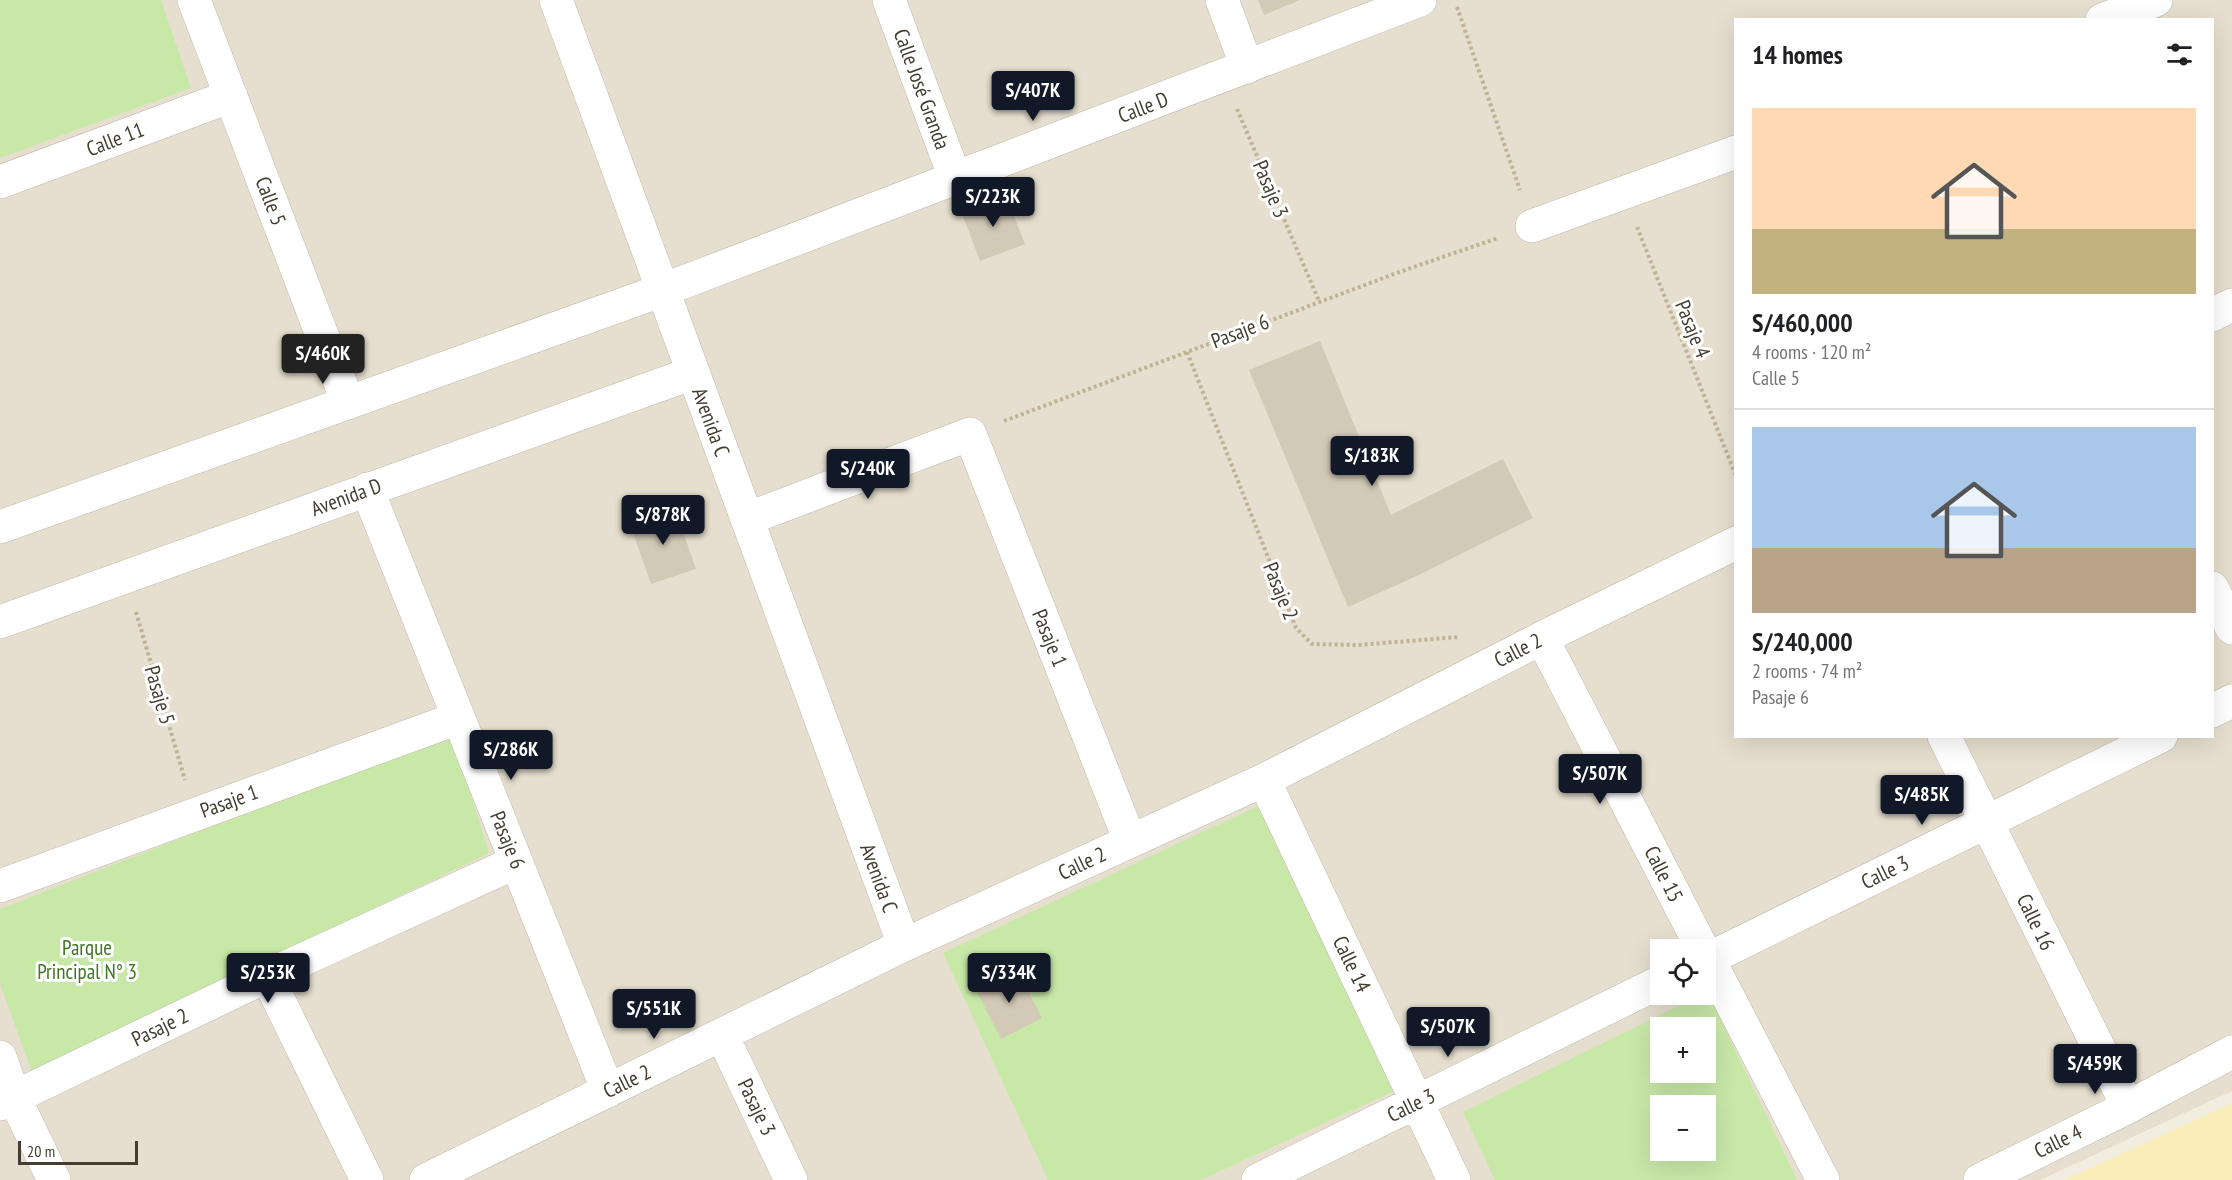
<!DOCTYPE html>
<html lang="en">
<head>
<meta charset="utf-8">
<style>
	:root { --surface:#fff; --page:#f6f6f6; --text:#202124; --muted:#757577; --line:#e0e0e0; --accent:#111827 }
	body { margin:0; font-family:"PT Sans Narrow",sans-serif; background:var(--page); color:var(--text); height:100vh; display:flex; flex-direction:column; font-size:22px; white-space:nowrap }
	* { box-sizing:border-box; margin:0 }
	p { font-size:20px; color:var(--muted) }
	.icon { flex:none; width:33px; height:33px; fill:none; stroke:currentColor; stroke-width:2; stroke-linecap:round; stroke-linejoin:round }
	.map { position:relative; flex:1; overflow:hidden }
	.side { position:absolute; left:1734px; top:18px; width:480px; height:720px; display:flex; flex-direction:column; background:var(--surface); border-radius:0px; box-shadow:0 6px 24px #0002 }
	.side>* { flex:none }
	.controls { position:absolute; left:1650px; top:939px; display:grid; gap:12px }
	.controls a { display:grid; place-items:center; width:66px; height:66px; border-radius:0px; background:var(--surface); box-shadow:0 6px 24px #0002; font-size:30px }
	.scale { position:absolute; left:18px; bottom:15px; width:120px; box-sizing:border-box; padding-left:6px; border:3px solid #433d32; border-top:0; font-size:16px; line-height:21px; white-space:nowrap; color:#433d32; -webkit-text-stroke:4px #fff; paint-order:stroke }
	.price { position:absolute; translate:-50% -51px; padding:0 14px; border-radius:6px; background:var(--accent); color:#fff; font-size:20px; line-height:39px; filter:drop-shadow(0 2px 3px #0008) }
	.price::after { content:''; position:absolute; left:50%; top:36px; width:18px; height:14px; margin-left:-9px; background:inherit; clip-path:polygon(0 0,100% 0,50% 100%) }
	.price.active { background:#222; color:#fff }
	ul { padding:0; list-style:none }
	li { display:grid; align-content:center; gap:12px; height:318px; padding:0 18px }
	li+li { border-top:2px solid var(--line) }
	li span { display:grid; place-items:center; height:186px; border-radius:0px; color:#555 }
	li>.icon { margin-inline-start:auto }
	span .icon { width:108px; height:108px; fill:#fffc; stroke-width:1 }
	li b { font-size:26px }
	h2 { display:flex; justify-content:space-between; align-items:center; height:72px; padding:0 18px; font-size:26px }
	.map>svg:first-child { display:block }
</style>
</head>
<body>
<div class="map">
<svg width="2232" height="1180" viewBox="0 0 2232 1180">
	<rect width="100%" height="100%" fill="#f1ede1"/>
	<!-- residential -->
	<path fill="#e6dfcf" fill-rule="evenodd" d="M0 0H2232V1091L2040 1180H0ZM1736 20H2212V736H1736ZM1660 950H1706V994H1660ZM1660 1028H1706V1072H1660ZM1660 1106H1706V1150H1660Z"/>
	<!-- green -->
	<path fill="#c8e8a8" fill-rule="evenodd" d="M0 0H161L191 88 0 158Z
		M451 733 489 853 32 1072 0 984V909Z
		M1258 806 1394 1091 1201 1180H1048L943 953Z
		M1707 991 1797 1180H1495L1463 1112 1700 995 1706 994ZM1660 1028H1706V1072H1660ZM1660 1106H1706V1150H1660Z"/>
	<!-- sand -->
	<path fill="#f9eeba" d="M2232 1103V1180H2064Z"/>
	<!-- building -->
	<path fill="#d3c9b7" d="M1258 0H1300L1264 15Z
		M1005 194 1025 244 980 261 961 211Z
		M1320 341 1391 515 1503 459 1533 518 1421 574 1348 607 1249 370Z
		M675 509 696 569 651 584 630 524Z
		M1017 969 1042 1018 1001 1039 976 990Z"/>
	<g fill="none" stroke-linecap="round" stroke-linejoin="round">
		<!-- minor casing -->
		<g stroke="#c0b8a7" stroke-width="34">
			<path id="minor" d="M194 0 348 403
				M556 0 904 945
				M889 0 955 178
				M1222 0 1247 67
				M2102 20 2156 0
				M0 182 231 96
				M1532 226 1736 152
				M2212 315 2232 305
				M367 489 608 1091
				M747 519 970 434 1130 841
				M0 527 663 290 1420 0
				M2212 588 2232 628
				M0 622 693 373
				M1542 638 1703 950
				M2212 711 2232 701
				M1944 736 2128 1107
				M1264 780 1454 1180
				M0 886 458 718
				M1706 954 1823 1180
				M1706 960 2161 736
				M267 976 367 1180
				M722 1035 791 1180
				M0 1057 14 1097 54 1180
				M0 1104 267 976 516 862
				M426 1180 904 945 1264 780 1542 638 1736 543
				M1258 1180 1660 982
				M1980 1180 2128 1107 2232 1052"/>
		</g>
		<!-- path -->
		<path stroke="#bfb295" stroke-width="4" stroke-dasharray="3 3" stroke-linecap="butt" d="M1457 7 1520 190
			M1237 109 1319 301
			M1637 227 1736 476
			M1187 352 1296 628 1312 644 1358 645 1459 637
			M1004 421 1402 271 1498 238
			M136 612 185 780"/>
		<!-- minor -->
		<use href="#minor" stroke="#fff" stroke-width="33"/>
	</g>
	<g text-anchor="middle" dominant-baseline="central" stroke-width="6" stroke-linejoin="round" paint-order="stroke">
		<!-- street labels -->
		<g font-size="21" fill="#433d32" stroke="#fff">
			<text transform="translate(922 89) rotate(70)">Calle José Granda</text>
			<text transform="translate(1143 107) rotate(-21)">Calle D</text>
			<text transform="translate(115 139) rotate(-21)">Calle 11</text>
			<text transform="translate(1271 189) rotate(67)">Pasaje 3</text>
			<text transform="translate(271 201) rotate(69)">Calle 5</text>
			<text transform="translate(1693 329) rotate(68)">Pasaje 4</text>
			<text transform="translate(1240 331) rotate(-21)">Pasaje 6</text>
			<text transform="translate(711 422) rotate(70)">Avenida C</text>
			<text transform="translate(346 497) rotate(-20)">Avenida D</text>
			<text transform="translate(1281 591) rotate(68)">Pasaje 2</text>
			<text transform="translate(1050 638) rotate(68)">Pasaje 1</text>
			<text transform="translate(1518 650) rotate(-27)">Calle 2</text>
			<text transform="translate(160 695) rotate(74)">Pasaje 5</text>
			<text transform="translate(229 801) rotate(-20)">Pasaje 1</text>
			<text transform="translate(508 840) rotate(68)">Pasaje 6</text>
			<text transform="translate(1082 863) rotate(-25)">Calle 2</text>
			<text transform="translate(1885 872) rotate(-26)">Calle 3</text>
			<text transform="translate(1664 874) rotate(63)">Calle 15</text>
			<text transform="translate(879 878) rotate(70)">Avenida C</text>
			<text transform="translate(2036 922) rotate(64)">Calle 16</text>
			<text transform="translate(1352 964) rotate(64)">Calle 14</text>
			<text transform="translate(160 1027) rotate(-26)">Pasaje 2</text>
			<text transform="translate(627 1081) rotate(-26)">Calle 2</text>
			<text transform="translate(1411 1105) rotate(-26)">Calle 3</text>
			<text transform="translate(757 1107) rotate(64)">Pasaje 3</text>
			<text transform="translate(2058 1141) rotate(-26)">Calle 4</text>
		</g>
		<!-- park labels -->
		<g font-size="21" fill="#407525" stroke="#fff">
			<text x="87" y="947">Parque<tspan x="87" dy="24">Principal N° 3</tspan></text>
		</g>
	</g>
</svg>
<div class="controls">
<a><svg class="icon" aria-label="locate" viewBox="0 0 24 24"><circle cx="12" cy="12" r="6"/><path d="M12 2v4M12 18v4M2 12h4M18 12h4"/></svg></a>
<a>+</a>
<a>−</a>
</div>
<div class="scale">20 m</div>
<b class="price" style="left:1033px;top:122px">S/407K</b>
<b class="price" style="left:993px;top:228px">S/223K</b>
<b class="price active" style="left:323px;top:385px">S/460K</b>
<b class="price" style="left:1372px;top:487px">S/183K</b>
<b class="price" style="left:868px;top:500px">S/240K</b>
<b class="price" style="left:663px;top:546px">S/878K</b>
<b class="price" style="left:511px;top:781px">S/286K</b>
<b class="price" style="left:1600px;top:805px">S/507K</b>
<b class="price" style="left:1922px;top:826px">S/485K</b>
<b class="price" style="left:268px;top:1004px">S/253K</b>
<b class="price" style="left:1009px;top:1004px">S/334K</b>
<b class="price" style="left:654px;top:1040px">S/551K</b>
<b class="price" style="left:1448px;top:1058px">S/507K</b>
<b class="price" style="left:2095px;top:1095px">S/459K</b>
<section class="side">
<h2>14 homes<svg class="icon" aria-label="filters" viewBox="0 0 24 24"><path d="M4 7h16M4 17h16"/><circle cx="9" cy="7" r="2"/><circle cx="15" cy="17" r="2"/></svg></h2>
<ul>
<li><span style="background:linear-gradient(#ffd9b3 65%,#c2b280 0)"><svg class="icon" aria-label="home" viewBox="0 0 24 24"><path d="M3 11l9-7 9 7M6 9v11h12V9"/></svg></span><div><b>S/460,000</b><p>4 rooms · 120 m²</p><p>Calle 5</p></div></li>
<li><span style="background:linear-gradient(#a9c7e8 65%,#b9a48a 0)"><svg class="icon" aria-label="home" viewBox="0 0 24 24"><path d="M3 11l9-7 9 7M6 9v11h12V9"/></svg></span><div><b>S/240,000</b><p>2 rooms · 74 m²</p><p>Pasaje 6</p></div></li>
</ul>
</section>
</div>
</body>
</html>
